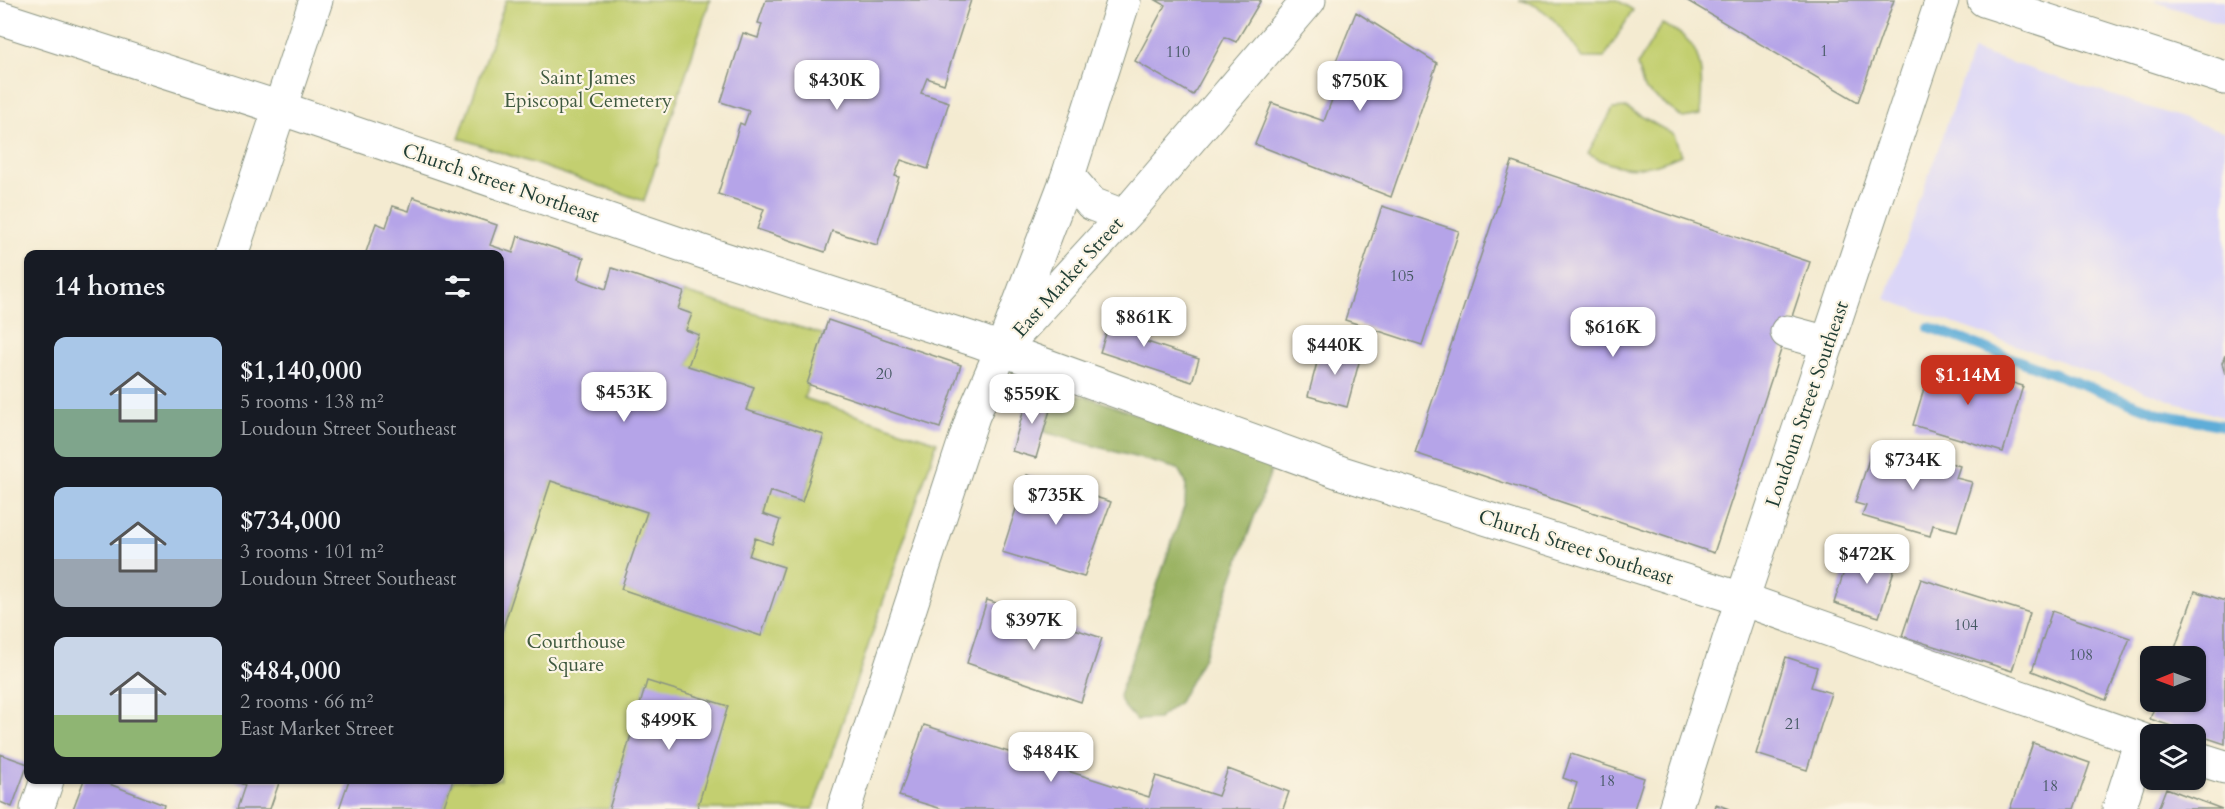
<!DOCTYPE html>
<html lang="en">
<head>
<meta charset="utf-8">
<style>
	:root { --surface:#171b24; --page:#242831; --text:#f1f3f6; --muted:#9ea1a6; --accent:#c8321e }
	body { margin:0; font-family:Cardo,serif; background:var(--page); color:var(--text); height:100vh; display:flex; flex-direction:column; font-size:22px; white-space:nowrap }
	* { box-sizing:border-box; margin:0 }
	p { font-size:20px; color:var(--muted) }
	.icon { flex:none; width:33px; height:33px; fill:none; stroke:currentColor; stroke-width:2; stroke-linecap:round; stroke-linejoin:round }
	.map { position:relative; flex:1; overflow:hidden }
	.panel { position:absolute; left:24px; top:250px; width:480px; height:534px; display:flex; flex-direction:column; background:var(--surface); border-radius:12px; box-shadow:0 2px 4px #0004 }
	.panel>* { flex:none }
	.needle { width:39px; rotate:269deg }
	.tools { position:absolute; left:2140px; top:646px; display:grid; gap:12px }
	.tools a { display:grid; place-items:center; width:66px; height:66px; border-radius:12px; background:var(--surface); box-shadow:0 2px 4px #0004; font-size:30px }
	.price { position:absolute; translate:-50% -51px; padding:0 14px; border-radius:12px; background:#fff; color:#222; font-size:20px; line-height:39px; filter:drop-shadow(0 2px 3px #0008) }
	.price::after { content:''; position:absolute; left:50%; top:36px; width:18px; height:14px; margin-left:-9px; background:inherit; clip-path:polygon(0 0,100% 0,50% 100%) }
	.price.active { background:var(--accent); color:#fff }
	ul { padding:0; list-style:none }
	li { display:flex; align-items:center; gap:18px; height:150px; padding:0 30px }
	li span { display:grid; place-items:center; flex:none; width:168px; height:120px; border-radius:12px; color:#555 }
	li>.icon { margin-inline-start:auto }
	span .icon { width:72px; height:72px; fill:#fffc; stroke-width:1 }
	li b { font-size:26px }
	h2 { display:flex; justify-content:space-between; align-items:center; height:72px; padding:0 30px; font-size:26px }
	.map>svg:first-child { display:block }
</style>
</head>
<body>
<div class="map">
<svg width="2225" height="809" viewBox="0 0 2225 809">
	<rect width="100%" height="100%" fill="#fcf5e5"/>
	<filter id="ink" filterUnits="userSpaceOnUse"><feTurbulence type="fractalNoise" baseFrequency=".0167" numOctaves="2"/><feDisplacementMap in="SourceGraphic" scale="12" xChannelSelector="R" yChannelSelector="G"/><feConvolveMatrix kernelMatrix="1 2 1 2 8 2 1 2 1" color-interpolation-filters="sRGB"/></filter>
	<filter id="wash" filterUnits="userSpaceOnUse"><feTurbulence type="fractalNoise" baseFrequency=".008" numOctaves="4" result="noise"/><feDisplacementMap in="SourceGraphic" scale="24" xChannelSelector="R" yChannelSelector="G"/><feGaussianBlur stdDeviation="1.35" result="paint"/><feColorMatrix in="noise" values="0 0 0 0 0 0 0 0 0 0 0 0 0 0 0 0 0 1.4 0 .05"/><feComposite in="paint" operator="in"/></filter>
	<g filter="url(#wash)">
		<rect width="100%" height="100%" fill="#f4ebd1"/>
		<!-- built -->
		<path fill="#dbd6f7" d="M2150 0H2225V25Z
			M1973 50 2225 132V418L2184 405 1885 299Z"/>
		<!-- green -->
		<path fill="#c3cf70" stroke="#718652" stroke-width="1.5" d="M506 0H710L644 201 459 138Z
			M1519 0H1617L1633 10 1604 58H1583C1566 35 1549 5 1519 0Z
			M1662 24C1669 28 1677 31 1683 36 1706 54 1702 90 1700 115L1683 118 1644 89 1637 65Z
			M1627 108 1674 135 1681 155C1647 171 1621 173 1588 154L1613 109Z
			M684 292 825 335 804 398 937 442 813 809H697L647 682 609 809H443L453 780H500V638L551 481 647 512 622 589 761 635 784 567 749 556 755 538 780 520 763 514 770 491 802 502 824 436 746 410 754 387 688 366 699 335 686 330 692 314 678 309Z"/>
		<!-- forest -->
		<path fill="#9ab262" stroke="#5c784b" stroke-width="1.5" d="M1071 396H1085L1264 459 1271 471 1203 659 1179 702 1158 719 1136 720 1123 705 1119 696 1185 504 1186 483 1178 469 1044 432 1053 400Z"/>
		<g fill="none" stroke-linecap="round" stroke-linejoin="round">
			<!-- stream -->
			<path stroke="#5fadd8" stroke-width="10" d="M1929 327 2161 414 2225 426"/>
		</g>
		<g id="blocks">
			<!-- building -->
			<path fill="#b5a4e8" d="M766 0H971L944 84 927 78 921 93 949 102 928 169 901 160 895 176 899 177 877 245 832 231 825 252 757 229 764 209 718 194 740 123 744 125 749 111 721 102 743 33 758 38 762 24 758 23Z
				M1156 0H1261L1236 42 1225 37 1193 95 1135 61 1165 5Z
				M1686 0H1894L1858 102Z
				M1356 12 1437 63 1391 197 1255 144 1272 103 1324 121 1342 73 1332 71Z
				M1512 162 1810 262 1714 553 1415 453Z
				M413 197 497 225 490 245 513 253 518 236 584 258 578 279 606 289 612 268 684 292 678 309 692 314 686 330 699 335 688 366 754 387 746 410 824 435 802 502 770 491 763 514 780 520 772 544 755 538 749 556 784 567 761 636 621 589 647 512 551 481 500 637V255H365L376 223 386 227 393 206 409 211Z
				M1382 206 1459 231 1422 345 1345 320Z
				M1114 309 1150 320 1144 341 1199 359 1192 382 1100 352Z
				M828 320 961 365 940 428 807 384Z
				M1322 344 1361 355 1347 407 1308 396Z
				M2225 355V374L2222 363Z
				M1933 359 2023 386 2003 452 1913 425Z
				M1029 392 1053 400 1036 458 1012 451Z
				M1889 444 1960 466 1956 478 1972 482 1957 531 1933 525 1930 536 1862 516 1866 506 1855 503 1873 447 1885 451Z
				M1027 475 1111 502 1084 577 1002 552Z
				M1873 551 1898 558 1879 617 1834 603 1847 562 1868 569Z
				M1921 579 2030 613 2012 671 1902 636Z
				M2195 591 2225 601V744L2150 719 2156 702H2196V657H2172Z
				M987 600 1102 638 1081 702 967 663Z
				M2052 611 2130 638 2106 700 2032 671Z
				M1786 657 1817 667 1811 687 1831 693 1807 770 1756 754Z
				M647 681 728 706 697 809H609Z
				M924 725 1149 797 1156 776 1218 796 1228 769 1289 792 1283 809H942L899 796Z
				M2033 743 2090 763 2074 809H2010Z
				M0 754 28 764 12 807 0 802Z
				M1571 754 1644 778 1634 809H1569L1577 783 1563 778Z
				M84 780H99L164 805 163 809H73Z
				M231 780H280L270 809H237L245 785Z
				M349 780H453L443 809H339Z
				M2166 788 2222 809H2158Z
				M1716 804 1729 809H1715Z"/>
		</g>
	</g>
	<g filter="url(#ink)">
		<use href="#blocks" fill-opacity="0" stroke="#8a9482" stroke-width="1.5"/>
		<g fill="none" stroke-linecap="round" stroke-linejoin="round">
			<!-- minor casing -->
			<g stroke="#8a9482" stroke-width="35">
				<path id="minor" d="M1984 0 2225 78
					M0 18 280 108 709 254 976 340 1342 473 1742 599 2151 743
					M231 255 316 0
					M1787 332 1828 343
					M1003 347 1068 176 1124 0
					M2196 758 2225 767
					M37 809 47 780
					M2119 809 2141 740"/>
			</g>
			<!-- major casing -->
			<g stroke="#8a9482" stroke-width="35">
				<path id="major" d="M1068 176 1092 204 1123 216
					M844 809 973 416 1002 349 1133 206 1309 0
					M1675 809 1733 627 1942 0"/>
			</g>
			<!-- minor -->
			<use href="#minor" stroke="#fff" stroke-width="33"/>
			<!-- major -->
			<use href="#major" stroke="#fff" stroke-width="33"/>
		</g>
	</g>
	<g text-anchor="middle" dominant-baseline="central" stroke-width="4.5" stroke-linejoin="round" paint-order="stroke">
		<!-- number labels -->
		<g font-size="16" fill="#445761">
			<text x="1824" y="51">1</text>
			<text x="1178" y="52">110</text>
			<text x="1402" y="276">105</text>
			<text x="884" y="374">20</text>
			<text x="1966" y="625">104</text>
			<text x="2081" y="655">108</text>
			<text x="1793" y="724">21</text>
			<text x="1607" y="781">18</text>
			<text x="2050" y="786">18</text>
		</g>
		<!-- park labels -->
		<g font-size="20" fill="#405a40" stroke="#fcf5e5">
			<text x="588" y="77">Saint James<tspan x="588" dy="23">Episcopal Cemetery</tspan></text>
			<text x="576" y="641">Courthouse<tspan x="576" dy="23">Square</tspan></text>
		</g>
		<!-- street labels -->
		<g font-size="20" fill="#1f3d34" stroke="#fcf5e5">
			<text transform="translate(501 183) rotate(19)">Church Street Northeast</text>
			<text transform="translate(1068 277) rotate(-48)">East Market Street</text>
			<text transform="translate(1807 404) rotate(-71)">Loudoun Street Southeast</text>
			<text transform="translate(1576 547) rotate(18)">Church Street Southeast</text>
		</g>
	</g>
</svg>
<div class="tools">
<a><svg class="needle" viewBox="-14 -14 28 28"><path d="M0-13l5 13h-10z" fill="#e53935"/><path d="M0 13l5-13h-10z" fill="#9ea1a6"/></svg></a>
<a><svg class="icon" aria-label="layers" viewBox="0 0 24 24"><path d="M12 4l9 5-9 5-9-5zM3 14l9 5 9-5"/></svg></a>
</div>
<b class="price" style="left:837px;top:111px">$430K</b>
<b class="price" style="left:1360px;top:112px">$750K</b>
<b class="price" style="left:1144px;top:348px">$861K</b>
<b class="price" style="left:1613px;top:358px">$616K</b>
<b class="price" style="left:1335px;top:376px">$440K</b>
<b class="price active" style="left:1968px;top:406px">$1.14M</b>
<b class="price" style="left:624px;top:423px">$453K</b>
<b class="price" style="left:1032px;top:425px">$559K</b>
<b class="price" style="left:1913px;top:491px">$734K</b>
<b class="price" style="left:1056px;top:526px">$735K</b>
<b class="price" style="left:1867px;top:585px">$472K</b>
<b class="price" style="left:1034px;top:651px">$397K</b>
<b class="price" style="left:669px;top:751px">$499K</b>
<b class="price" style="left:1051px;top:783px">$484K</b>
<section class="panel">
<h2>14 homes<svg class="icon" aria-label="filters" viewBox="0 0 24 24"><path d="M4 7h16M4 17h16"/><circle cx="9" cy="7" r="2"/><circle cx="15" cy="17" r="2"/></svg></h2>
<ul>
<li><span style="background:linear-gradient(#a9c7e8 60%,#7fa58c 0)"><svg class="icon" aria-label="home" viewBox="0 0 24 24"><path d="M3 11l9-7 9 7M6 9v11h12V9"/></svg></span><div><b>$1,140,000</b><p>5 rooms · 138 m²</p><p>Loudoun Street Southeast</p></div></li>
<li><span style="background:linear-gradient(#a9c7e8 60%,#9aa5b1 0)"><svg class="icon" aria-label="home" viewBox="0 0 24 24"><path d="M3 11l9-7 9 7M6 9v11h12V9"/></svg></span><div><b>$734,000</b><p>3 rooms · 101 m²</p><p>Loudoun Street Southeast</p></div></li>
<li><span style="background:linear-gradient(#c9d6e8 65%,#8fb573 0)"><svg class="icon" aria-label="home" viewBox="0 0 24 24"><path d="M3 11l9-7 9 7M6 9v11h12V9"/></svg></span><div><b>$484,000</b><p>2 rooms · 66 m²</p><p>East Market Street</p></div></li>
</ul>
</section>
</div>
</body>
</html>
